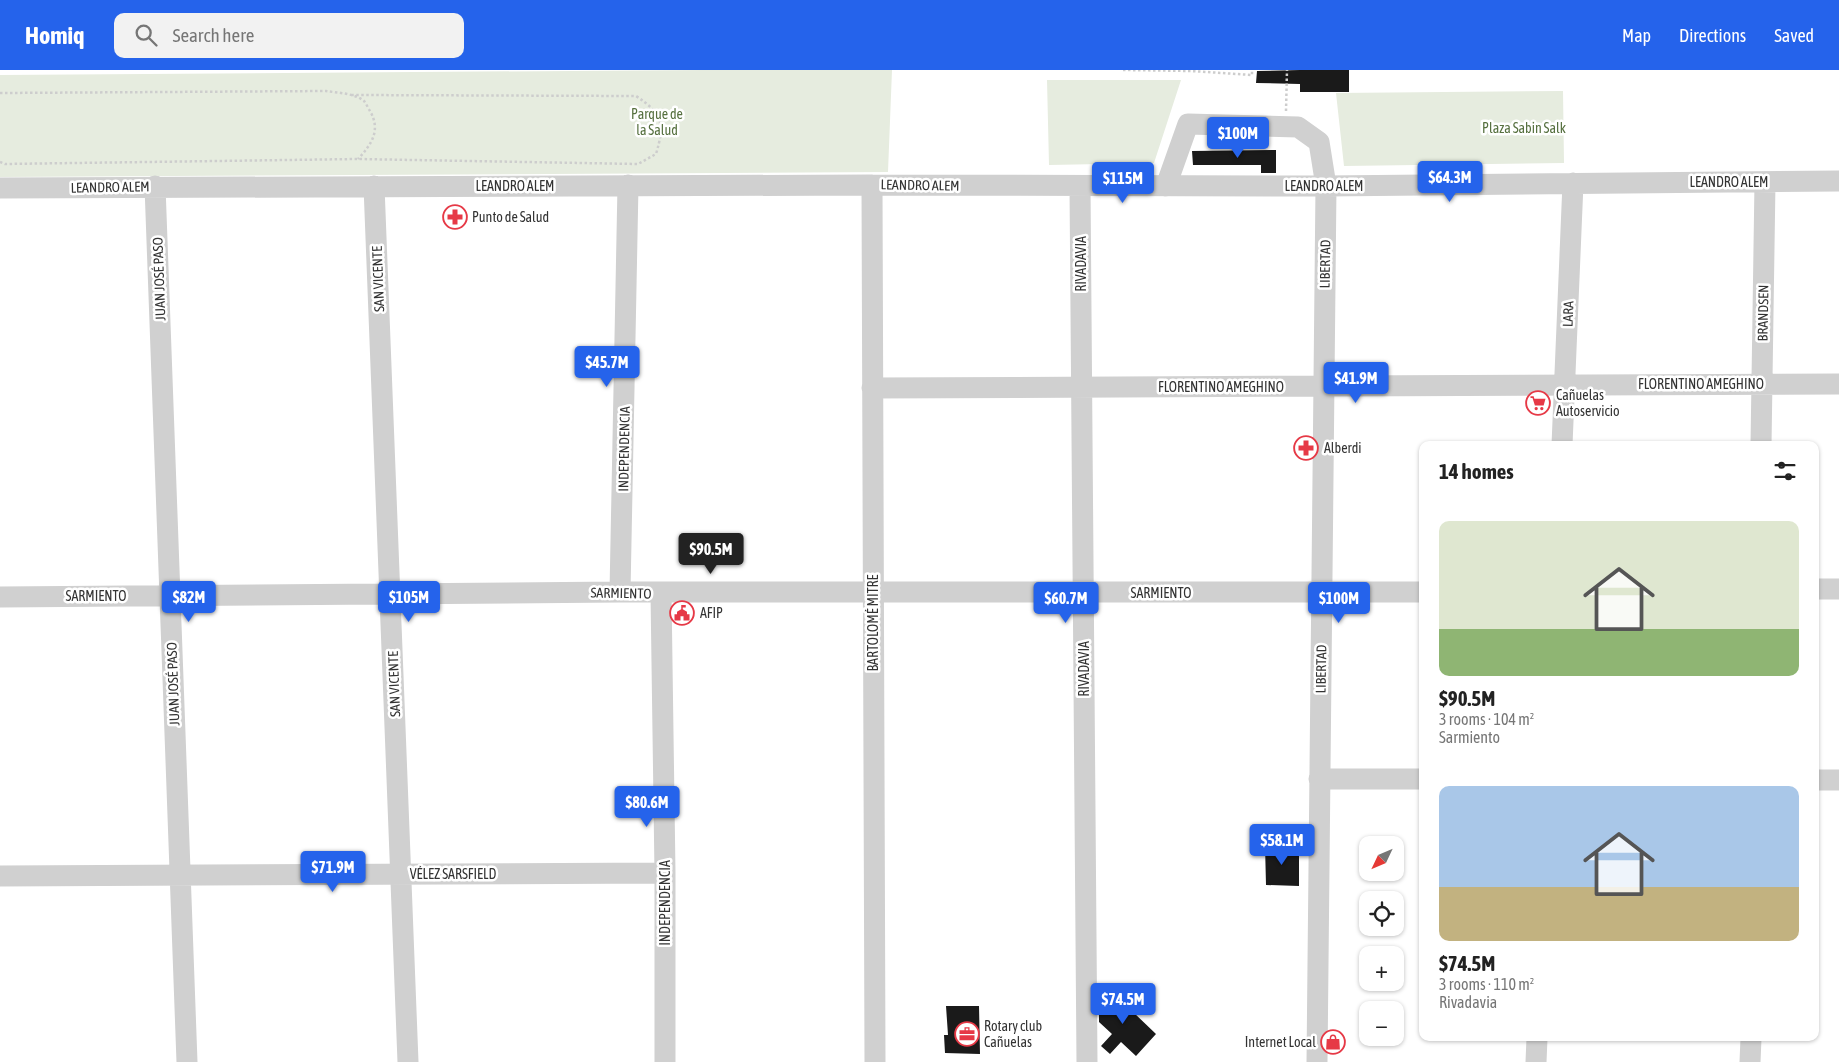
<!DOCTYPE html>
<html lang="en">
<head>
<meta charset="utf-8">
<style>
	:root { --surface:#fff; --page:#f2f2f2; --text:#222; --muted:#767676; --accent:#2563eb }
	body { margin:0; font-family:"Asap Condensed",sans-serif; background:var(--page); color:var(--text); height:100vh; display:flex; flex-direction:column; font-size:19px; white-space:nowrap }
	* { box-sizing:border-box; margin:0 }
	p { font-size:16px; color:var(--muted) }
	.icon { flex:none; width:28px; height:28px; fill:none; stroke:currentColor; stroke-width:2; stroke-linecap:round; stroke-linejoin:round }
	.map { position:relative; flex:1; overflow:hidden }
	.side { position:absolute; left:1419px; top:371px; width:400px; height:600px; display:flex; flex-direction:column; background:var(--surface); border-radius:10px; box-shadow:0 1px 4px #0004 }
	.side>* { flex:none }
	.needle { width:32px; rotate:226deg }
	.buttons { position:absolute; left:1359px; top:766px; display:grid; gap:10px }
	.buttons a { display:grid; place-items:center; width:45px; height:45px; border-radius:10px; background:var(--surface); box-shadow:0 1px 4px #0004; font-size:25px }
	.price { position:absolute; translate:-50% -42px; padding:0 11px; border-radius:5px; background:var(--accent); color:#fff; font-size:16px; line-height:32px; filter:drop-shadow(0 1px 2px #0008) }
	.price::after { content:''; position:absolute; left:50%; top:30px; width:15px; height:11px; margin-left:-8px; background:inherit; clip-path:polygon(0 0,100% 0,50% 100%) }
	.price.selected { background:#222; color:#fff }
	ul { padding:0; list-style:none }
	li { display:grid; align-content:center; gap:10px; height:265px; padding:0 20px }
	li span { display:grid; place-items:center; height:155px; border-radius:10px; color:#555 }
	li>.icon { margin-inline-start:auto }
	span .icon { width:90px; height:90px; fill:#fffc; stroke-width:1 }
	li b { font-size:21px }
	h2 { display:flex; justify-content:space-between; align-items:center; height:60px; padding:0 20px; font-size:21px }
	header { display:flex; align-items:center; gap:30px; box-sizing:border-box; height:70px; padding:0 25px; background:var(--accent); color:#fff }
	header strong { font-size:24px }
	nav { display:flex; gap:28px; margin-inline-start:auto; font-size:18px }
	.search { width:350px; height:45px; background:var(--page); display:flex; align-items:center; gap:12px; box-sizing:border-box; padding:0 18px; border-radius:10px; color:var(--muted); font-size:19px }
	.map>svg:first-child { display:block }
</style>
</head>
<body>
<header>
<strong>Homiq</strong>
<div class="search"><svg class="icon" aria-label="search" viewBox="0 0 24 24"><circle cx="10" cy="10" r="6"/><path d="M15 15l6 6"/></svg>Search here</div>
<nav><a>Map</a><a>Directions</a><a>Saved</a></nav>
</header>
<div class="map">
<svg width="1839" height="992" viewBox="0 0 1839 992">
	<rect width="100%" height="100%" fill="#fff"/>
	<!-- green -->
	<path fill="#e6ecdf" d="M703 0H892L888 102 0 107V5Z
		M1047 10H1181L1154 93 1049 95Z
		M1563 21 1564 93 1344 96 1336 23Z"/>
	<!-- building -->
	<path fill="#1a1a1a" d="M1300 0H1349V22H1300V14L1256 13 1257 1Z
		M1276 80V103H1261V95H1193L1192 81Z
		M1265 775 1299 777V816L1266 815Z
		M1109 919 1156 964 1136 986 1121 972 1110 984 1101 976 1112 964 1099 952V930Z
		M946 936H979L980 984 945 983 944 965H948Z"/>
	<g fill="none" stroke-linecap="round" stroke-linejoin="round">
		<!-- path -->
		<path stroke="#cdcdcd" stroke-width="2.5" stroke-dasharray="2.5 2.5" stroke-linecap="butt" d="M1123 0 1191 1 1252 5V0
			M0 23 326 21C338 23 354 23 364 31 366 33 368 38 370 41 381 60 372 74 358 89
			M1286 41 1287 0
			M0 92 5 94 358 89 638 94 656 84C665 54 663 44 636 26L351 25"/>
		<!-- minor -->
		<path stroke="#d0d0d0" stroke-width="21" d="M872 115 875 992
			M155 116 187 992
			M374 116 408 992
			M1080 116 1087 992
			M1166 116 1188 54 1298 57 1319 72 1326 116 1317 992
			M0 118 872 115 1326 116 1839 111
			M872 318 1839 314
			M1562 375 1573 113
			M1761 375 1765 112
			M1815 519H1839
			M620 522 628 115
			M661 523 665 803V992
			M0 527 620 522H1422
			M1319 709H1422
			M1815 710H1839
			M0 806 665 803
			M1536 992 1537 968
			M1750 992 1751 968"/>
	</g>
	<!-- icons -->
	<defs>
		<g id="pharmacy-ring" transform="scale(1.25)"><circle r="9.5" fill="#fff" stroke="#e63946" stroke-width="1.5"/><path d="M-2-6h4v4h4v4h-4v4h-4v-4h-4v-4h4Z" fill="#e63946"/></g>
		<g id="supermarket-ring" transform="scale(1.25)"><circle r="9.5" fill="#fff" stroke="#e63946" stroke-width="1.5"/><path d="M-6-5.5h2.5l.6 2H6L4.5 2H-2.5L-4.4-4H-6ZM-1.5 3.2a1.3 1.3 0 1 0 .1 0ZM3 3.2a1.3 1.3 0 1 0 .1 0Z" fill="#e63946"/></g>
		<g id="civic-ring" transform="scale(1.25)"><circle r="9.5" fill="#fff" stroke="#e63946" stroke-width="1.5"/><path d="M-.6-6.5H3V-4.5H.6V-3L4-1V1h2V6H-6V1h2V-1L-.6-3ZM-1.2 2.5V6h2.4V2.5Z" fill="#e63946"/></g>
		<g id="office-ring" transform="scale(1.25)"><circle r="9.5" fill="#fff" stroke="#e63946" stroke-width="1.5"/><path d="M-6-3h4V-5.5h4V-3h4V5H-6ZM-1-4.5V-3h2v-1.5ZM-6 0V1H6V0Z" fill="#e63946"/></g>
		<g id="shop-ring" transform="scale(1.25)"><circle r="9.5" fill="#fff" stroke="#e63946" stroke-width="1.5"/><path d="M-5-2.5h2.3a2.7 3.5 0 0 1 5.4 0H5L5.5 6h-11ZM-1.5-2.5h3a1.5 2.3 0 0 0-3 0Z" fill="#e63946"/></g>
	</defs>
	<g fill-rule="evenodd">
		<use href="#pharmacy-ring" x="455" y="147"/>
		<use href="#supermarket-ring" x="1538" y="333"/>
		<use href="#pharmacy-ring" x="1306" y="378"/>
		<use href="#civic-ring" x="682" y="543"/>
		<use href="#office-ring" x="967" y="964"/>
		<use href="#shop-ring" x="1333" y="972"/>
	</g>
	<g text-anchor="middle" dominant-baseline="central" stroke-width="5" stroke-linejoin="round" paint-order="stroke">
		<!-- park labels -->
		<g font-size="14" fill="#56703f" stroke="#fff">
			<text x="657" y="44">Parque de<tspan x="657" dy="16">la Salud</tspan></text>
			<text x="1524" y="58">Plaza Sabin Salk</text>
		</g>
		<!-- street labels -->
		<g font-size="14" fill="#333" stroke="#fff">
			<text x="1729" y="112">LEANDRO ALEM</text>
			<text transform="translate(920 115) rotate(1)">LEANDRO ALEM</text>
			<text x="515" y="116">LEANDRO ALEM</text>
			<text x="1324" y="116">LEANDRO ALEM</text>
			<text transform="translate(110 117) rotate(-1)">LEANDRO ALEM</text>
			<text transform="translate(1081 194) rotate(-90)">RIVADAVIA</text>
			<text transform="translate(1325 194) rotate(-89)">LIBERTAD</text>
			<text transform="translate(159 209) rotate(-92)">JUAN JOSÉ PASO</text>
			<text transform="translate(378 209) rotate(-92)">SAN VICENTE</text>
			<text transform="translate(1763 243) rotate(-89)">BRANDSEN</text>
			<text transform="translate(1568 244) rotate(-88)">LARA</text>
			<text x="1701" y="314">FLORENTINO AMEGHINO</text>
			<text x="1221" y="317">FLORENTINO AMEGHINO</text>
			<text transform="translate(624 379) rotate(-89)">INDEPENDENCIA</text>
			<text transform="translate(621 523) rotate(1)">SARMIENTO</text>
			<text x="1161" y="523">SARMIENTO</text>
			<text x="96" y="526">SARMIENTO</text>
			<text transform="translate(873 553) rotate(-90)">BARTOLOMÉ MITRE</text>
			<text transform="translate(1084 599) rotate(-90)">RIVADAVIA</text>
			<text transform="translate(1321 599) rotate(-89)">LIBERTAD</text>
			<text transform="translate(173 614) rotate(-92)">JUAN JOSÉ PASO</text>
			<text transform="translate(394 614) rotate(-92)">SAN VICENTE</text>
			<text x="453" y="804">VÉLEZ SARSFIELD</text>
			<text transform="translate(665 833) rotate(-90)">INDEPENDENCIA</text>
		</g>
		<!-- poi labels -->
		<g font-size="14" fill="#333" stroke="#fff" text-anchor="start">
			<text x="472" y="147">Punto de Salud</text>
			<text x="1556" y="325">Cañuelas<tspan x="1556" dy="16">Autoservicio</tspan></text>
			<text x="1324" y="378">Alberdi</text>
			<text x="700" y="543">AFIP</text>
			<text x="984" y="956">Rotary club<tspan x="984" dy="16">Cañuelas</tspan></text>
			<text x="1316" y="972" text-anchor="end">Internet Local</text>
		</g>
	</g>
</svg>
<div class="buttons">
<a><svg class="needle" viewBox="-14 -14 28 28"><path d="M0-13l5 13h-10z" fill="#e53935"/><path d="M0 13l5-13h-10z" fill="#767676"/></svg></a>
<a><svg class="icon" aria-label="locate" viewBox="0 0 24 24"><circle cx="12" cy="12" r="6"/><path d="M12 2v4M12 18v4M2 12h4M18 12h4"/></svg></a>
<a>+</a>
<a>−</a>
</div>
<b class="price" style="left:1238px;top:89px">$100M</b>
<b class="price" style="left:1450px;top:133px">$64.3M</b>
<b class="price" style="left:1123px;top:134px">$115M</b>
<b class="price" style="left:607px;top:318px">$45.7M</b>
<b class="price" style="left:1356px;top:334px">$41.9M</b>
<b class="price selected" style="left:711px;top:505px">$90.5M</b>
<b class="price" style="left:189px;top:553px">$82M</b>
<b class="price" style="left:409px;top:553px">$105M</b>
<b class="price" style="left:1066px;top:554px">$60.7M</b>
<b class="price" style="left:1339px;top:554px">$100M</b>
<b class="price" style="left:647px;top:758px">$80.6M</b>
<b class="price" style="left:1282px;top:796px">$58.1M</b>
<b class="price" style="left:333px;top:823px">$71.9M</b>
<b class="price" style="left:1123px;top:955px">$74.5M</b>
<section class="side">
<h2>14 homes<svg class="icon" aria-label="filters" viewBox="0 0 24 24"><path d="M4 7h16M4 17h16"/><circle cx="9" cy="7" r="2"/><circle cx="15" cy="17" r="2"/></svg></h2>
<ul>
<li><span style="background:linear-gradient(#dfe7d0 70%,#8fb573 0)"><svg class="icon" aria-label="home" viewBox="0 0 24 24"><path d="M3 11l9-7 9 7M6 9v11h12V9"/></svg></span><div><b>$90.5M</b><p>3 rooms · 104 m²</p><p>Sarmiento</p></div></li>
<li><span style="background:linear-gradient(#a9c7e8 65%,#c2b280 0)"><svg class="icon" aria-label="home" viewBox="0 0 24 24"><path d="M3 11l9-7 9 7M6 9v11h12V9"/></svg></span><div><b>$74.5M</b><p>3 rooms · 110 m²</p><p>Rivadavia</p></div></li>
</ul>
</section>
</div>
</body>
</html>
